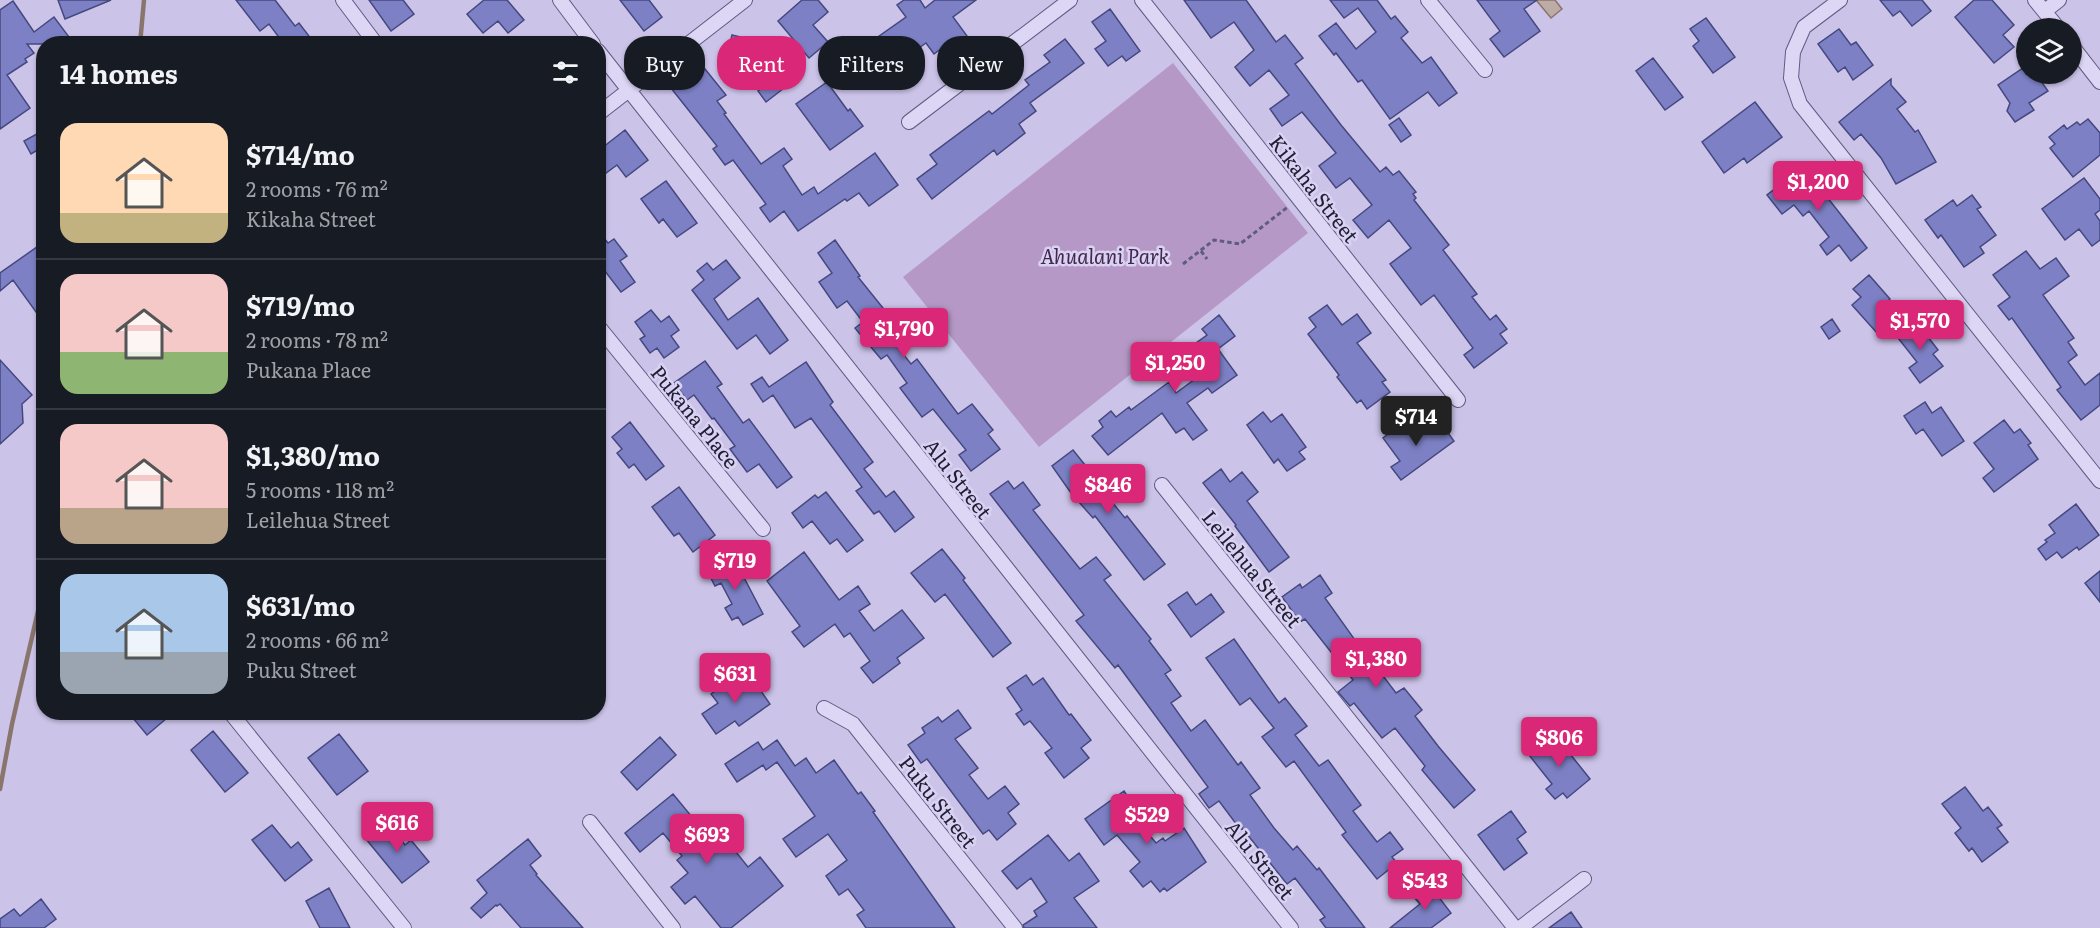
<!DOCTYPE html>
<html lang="en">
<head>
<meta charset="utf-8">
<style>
	:root { --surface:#171b24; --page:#20242c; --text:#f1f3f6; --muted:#9ea1a6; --line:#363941; --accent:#db2777 }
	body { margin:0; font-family:Literata,serif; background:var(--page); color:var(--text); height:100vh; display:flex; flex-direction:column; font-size:22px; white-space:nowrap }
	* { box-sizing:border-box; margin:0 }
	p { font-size:20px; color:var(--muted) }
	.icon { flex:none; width:33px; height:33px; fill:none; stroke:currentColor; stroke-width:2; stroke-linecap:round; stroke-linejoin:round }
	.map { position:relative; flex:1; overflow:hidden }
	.panel { position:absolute; left:36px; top:36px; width:570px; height:684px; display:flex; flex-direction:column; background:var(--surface); border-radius:24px; box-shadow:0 2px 4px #0004 }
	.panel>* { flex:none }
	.guide { position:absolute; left:624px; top:36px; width:570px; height:54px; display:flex; gap:12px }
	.fabs { position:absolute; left:2016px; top:18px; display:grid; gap:12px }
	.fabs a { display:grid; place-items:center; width:66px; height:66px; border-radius:50%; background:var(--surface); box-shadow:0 2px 4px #0004; font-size:30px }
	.price { position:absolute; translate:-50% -51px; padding:0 14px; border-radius:6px; background:var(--accent); color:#fff; font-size:20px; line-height:39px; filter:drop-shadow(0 2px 3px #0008) }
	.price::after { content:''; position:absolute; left:50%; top:36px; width:18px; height:14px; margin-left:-9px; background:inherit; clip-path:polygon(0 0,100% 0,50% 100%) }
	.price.current { background:#222; color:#fff }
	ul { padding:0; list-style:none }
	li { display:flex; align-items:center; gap:18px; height:150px; padding:0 24px }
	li+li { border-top:2px solid var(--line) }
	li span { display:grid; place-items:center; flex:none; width:168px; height:120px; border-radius:18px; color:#555 }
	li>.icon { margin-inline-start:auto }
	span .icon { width:72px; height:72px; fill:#fffc; stroke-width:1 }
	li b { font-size:26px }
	h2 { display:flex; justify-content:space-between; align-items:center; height:72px; padding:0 24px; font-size:26px }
	.tag { padding:0 21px; border-radius:24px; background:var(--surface); box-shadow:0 2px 4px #0004; font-size:21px; line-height:54px }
	.tag.current { background:var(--accent); color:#fff }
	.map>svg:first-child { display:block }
</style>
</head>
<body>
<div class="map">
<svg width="2100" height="928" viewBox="0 0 2100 928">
	<rect width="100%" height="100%" fill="#ccc3e9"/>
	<!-- green -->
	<path fill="#b698c6" d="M1173 63 1308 233 1039 447 903 277Z"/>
	<!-- water -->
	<path fill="#bdaba5" stroke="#8a756d" stroke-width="1.5" d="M1536 0H1555L1562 9 1551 18Z"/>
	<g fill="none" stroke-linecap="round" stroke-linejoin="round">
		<!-- stream -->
		<path stroke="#8a756d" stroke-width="4.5" d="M140 44 144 0
			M0 789 12 724 44 585"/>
	</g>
	<!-- building -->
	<path fill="#7d80c4" stroke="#44487f" stroke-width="1.5" d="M58 0H111L65 19Z
		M236 0H275L295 26 299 23 315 44H284L269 24 260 31Z
		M369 0H403L414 14 391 31Z
		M484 0H507L524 20 508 33 498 21 483 33 467 14Z
		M620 0H649L662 17 644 31Z
		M802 0H818L828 12 813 25 828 42 809 58 778 21Z
		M904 0H920L925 8 935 0H976L953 17 970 40 956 50 950 42 934 54 926 43 892 67 875 39 906 17 897 5Z
		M1184 0H1246L1276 42 1285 35 1303 58 1295 64 1341 125 1380 172 1386 167 1393 175 1399 171 1416 192 1413 194 1416 198 1414 200 1449 245 1443 250 1477 294 1472 297 1490 320 1496 315 1507 329 1500 334 1507 343 1474 368 1464 355 1473 348 1434 295 1421 305 1390 264 1411 248 1389 220 1368 238 1353 220 1372 205 1350 178 1336 188 1319 166 1336 153 1302 112 1282 126 1270 109 1289 95 1269 70 1250 86 1235 67 1254 50 1234 22 1211 38Z
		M1330 0H1377L1391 19 1395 16 1408 32 1401 38 1422 63 1431 57 1457 93 1439 106 1428 92 1390 119 1362 80 1358 82 1336 53 1334 55 1319 36 1336 23 1356 49 1376 32 1358 8 1344 18Z
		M1477 0H1537L1524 9 1540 31 1504 57 1490 39 1500 31Z
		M1880 0H1922L1931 11 1912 26 1900 11 1893 16Z
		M1974 0H1992L2014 25 2003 35 2014 47 1994 63 1955 17Z
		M13 1 34 32 54 17 69 37 60 44H27L34 53 25 59 27 62 7 75 30 108 0 129V10Z
		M1110 9 1140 51 1126 61 1122 56 1108 66 1095 49 1106 41 1092 22Z
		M1706 18 1735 57 1713 73 1693 46 1699 41 1690 29Z
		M1839 29 1851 45 1856 42 1873 65 1853 80 1845 67 1838 72 1818 44Z
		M732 35 787 48 780 76 788 85 766 102 758 91 772 81 724 69Z
		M1065 39 1084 63 1030 103 1036 111 1019 124 1025 133 997 155 994 150 932 199 917 179 937 164 930 155 989 111 992 114 1029 85 1025 80 1050 62 1044 55Z
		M860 50 881 76 867 86 847 59Z
		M1653 58 1683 97 1665 110 1636 71Z
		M701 64 726 95 717 101 726 113 724 114 761 164 784 148 792 159 783 166 802 195 814 187 818 194 875 153 898 185 869 206 859 193 847 201 845 199 798 231 784 211 770 222 760 208 766 204 733 160 725 165 713 149 717 146 671 88Z
		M2026 66V74H2036L2048 91 2029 103 2034 110 2015 122 2007 111 2010 103 1998 85Z
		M1891 79V85L1906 102 1897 109 1915 132 1918 130 1936 162 1896 184 1881 158 1861 134 1854 140 1839 122Z
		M827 82 848 111 850 109 863 126 830 150 796 104Z
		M1755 102 1782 137 1747 163 1744 158 1724 173 1702 142Z
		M1399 118 1411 135 1401 142 1389 125Z
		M2088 119 2100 133V155L2073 177 2050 148 2055 144 2049 137 2064 125 2067 129 2077 122 2080 125Z
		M44 130V146L31 154 24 141Z
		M625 130 648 160 626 177 617 165 598 179V151Z
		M1812 170 1831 195 1827 197 1867 248 1851 261 1839 245 1827 255 1820 245 1829 237 1809 211 1803 216 1794 205 1782 214 1767 195 1793 175 1798 181Z
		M2084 178 2100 199V210L2095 214 2100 221V240L2092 246 2079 229 2065 240 2042 209Z
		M666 181 697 223 677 237 663 219 659 223 641 199Z
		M1972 195 1981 207 1977 209 1996 235 1980 247 1984 253 1964 267 1941 235 1938 238 1925 220 1953 200 1957 206Z
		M598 231 608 243 614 239 627 256 620 261 635 282 621 292 598 262Z
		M835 240 860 276 858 277 895 323 885 331 911 364 917 359 958 414 972 404 993 430 988 434 1000 449 971 471 959 455 966 450 933 409 922 417 900 388 907 383 887 355 881 359 855 328 863 322 847 301 837 308 819 282 832 273 818 253Z
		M44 242V306L36 312 13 280 0 291V273Z
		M2026 251 2040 269 2056 258 2069 276 2043 295 2074 338 2068 342 2077 355 2068 362 2085 385 2100 373V405L2081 420 2057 390 2061 387 2012 318 2009 320 1998 306 2010 297 1993 275Z
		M726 260 740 278 714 299 728 320 758 298 788 340 770 354 756 335 737 349 692 290 704 280 697 271 707 263 713 270Z
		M1869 275 1890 299 1884 304 1895 317 1877 333 1852 305 1861 297 1853 289Z
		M1327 305 1342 325 1357 314 1371 333 1357 343 1386 380 1382 382 1390 392 1367 409 1361 400 1357 403 1337 377 1339 375 1308 334 1316 327 1309 318Z
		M651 310 661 322 669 316 679 330 671 336 679 347 664 358 657 348 650 353 640 339 645 336 635 322Z
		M1219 315 1235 336 1218 349 1237 375 1212 393 1208 388 1187 403 1207 430 1193 440 1184 428 1176 433 1162 413 1108 455 1092 436 1103 427 1099 421 1111 411 1116 417 1129 407 1131 410 1169 382 1176 393 1199 376 1182 353 1207 335 1202 329Z
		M1832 319 1840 331 1829 339 1821 327Z
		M1914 319 1938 350 1933 354 1943 366 1920 383 1909 368 1917 362 1895 334Z
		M0 360 32 395 22 404 23 423 0 444Z
		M705 361 722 384 717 387 743 423 749 419 792 477 777 488 759 464 747 472 730 449 735 446 714 418 712 419 694 395 687 400 674 383Z
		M806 362 833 402 830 405 873 462 864 469 886 497 894 491 914 517 895 532 879 511 874 514 856 491 862 487 811 418 795 428 773 395 763 402 751 384 762 377 769 387Z
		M1925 402 1932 413 1941 407 1964 441 1942 456 1923 429 1916 434 1904 416Z
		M1263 412 1271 422 1282 414 1306 447 1299 452 1305 459 1287 471 1278 459 1274 463 1247 425Z
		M2004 420 2014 433 2020 429 2031 443 2028 445 2038 459 1994 492 1983 478 1994 469 1974 443Z
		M630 422 664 466 646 480 634 464 629 468 617 453 622 449 612 437Z
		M1440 422 1454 441 1401 480 1391 467 1400 461 1383 438 1403 423 1415 440Z
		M1073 450 1101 485 1099 486 1125 518 1127 516 1165 564 1144 580 1095 516 1093 518 1071 493 1052 466Z
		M1221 469 1230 482 1242 472 1258 492 1247 501 1289 557 1269 572 1235 526 1236 525 1203 483Z
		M1008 481 1014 489 1023 482 1040 505 1033 510 1080 569 1096 557 1111 575 1104 580 1151 639 1149 641 1171 670 1165 674 1181 696 1171 703 1191 731 1205 720 1238 765 1241 762 1260 788 1250 795 1274 828 1293 850 1297 846 1317 870 1319 868 1365 928H1326L1320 920 1325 917 1295 878 1287 884 1242 828 1240 829 1219 801 1209 808 1199 794 1208 787 1118 665 1115 668 1076 621 1084 615 990 494Z
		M679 487 715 535 693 552 679 533 674 536 652 507Z
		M826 492 863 540 847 552 837 539 830 544 812 521 803 528 792 513 815 495 818 498Z
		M2076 504 2099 535 2079 550 2077 547 2062 558 2057 552 2046 560 2038 549 2047 542 2045 540 2055 533 2049 525Z
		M942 549 965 578 963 580 1011 643 993 657 945 594 935 602 911 573Z
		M804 552 839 600 858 586 870 604 859 611 874 631 902 610 924 638 897 658 900 663 873 683 861 668 870 661 850 633 844 637 835 624 804 647 792 632 800 626 767 581Z
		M725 556 734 573 740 570 763 614 743 625 738 617 732 620 725 608 732 604 721 583 715 586 705 567Z
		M2100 571V602L2085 583Z
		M1320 575 1332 593 1325 598 1357 643 1362 639 1382 665 1377 668 1396 693 1404 688 1422 710 1415 716 1438 746 1475 790 1454 808 1422 770 1425 766 1395 728 1382 738 1354 703 1350 706 1338 692 1353 680 1305 619 1300 622 1282 597 1300 584 1302 588Z
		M1187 592 1196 605 1211 594 1224 612 1191 637 1168 605Z
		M1234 639 1279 703 1285 698 1307 726 1295 735 1319 766 1328 760 1361 805 1353 811 1377 842 1390 832 1403 849 1392 857 1397 863 1377 879 1342 835 1346 832 1294 761 1286 767 1262 737 1274 728 1250 698 1240 705 1206 658Z
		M1026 675 1033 685 1043 678 1069 715 1071 714 1091 740 1081 748 1089 758 1064 778 1045 753 1052 748 1030 721 1024 725 1016 714 1022 710 1007 688Z
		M736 677 741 684 751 677 770 704 739 726 735 721 716 734 702 714 718 703 711 694Z
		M958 710 971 728 955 739 978 768 969 775 988 799 1005 786 1019 804 1008 813 1016 824 997 840 989 830 983 834 927 759 921 763 908 745 925 733 922 728 938 717 942 722Z
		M128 712H174L147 735Z
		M213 731 248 773 225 792 191 750Z
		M339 734 368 771 337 795 308 758Z
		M1555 735 1590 779 1567 798 1563 793 1555 799 1546 789 1552 784 1529 755Z
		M660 737 676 755 637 790 621 772Z
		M777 740 795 766 806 758 816 773 834 760 858 794 861 792 875 811 873 812 955 928H866L857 915 864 910 848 889 839 895 826 876 847 860 828 834 796 857 783 839 815 816 777 762 766 770 763 765 737 782 725 764 758 742 763 750Z
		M1965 787 1983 811 1988 807 2002 825 1997 828 2008 842 1982 862 1972 848 1969 851 1955 833 1961 828 1942 804Z
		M1124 791 1138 812 1133 815 1156 843 1163 838 1165 841 1184 828 1206 862 1167 891 1164 888 1160 892 1151 881 1143 887 1130 871 1140 862 1117 835 1104 845 1085 819Z
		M673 794 715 845 724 837 748 867 760 857 783 886 731 928H721L695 896 685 904 671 887 688 873 677 860 682 856 663 833 640 852 625 833Z
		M1511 811 1526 832 1517 839 1527 853 1504 870 1478 835Z
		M388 822 405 845 411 840 429 862 402 883 366 839Z
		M272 825 291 848 298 842 312 860 285 881 252 840Z
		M1048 835 1069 861 1079 853 1099 881 1074 898 1097 928H1024L1023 925 1037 916 1034 911 1047 902 1031 878 1017 889 1002 871Z
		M528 839 541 856 530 865 537 874 536 875 583 928H521L500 904 497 906 496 905 481 918 471 908 487 893 477 880Z
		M1428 883 1451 913 1431 928H1390L1420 904 1412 895Z
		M329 888 350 928H320L306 901Z
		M41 899 56 919 44 928H0V919L14 909 20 916Z
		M1571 912 1582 928H1549Z"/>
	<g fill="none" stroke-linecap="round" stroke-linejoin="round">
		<!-- street casing -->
		<g stroke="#5e5c82" stroke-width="16">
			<path id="street" d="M343 0 376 44
				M560 0 593 44
				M1142 0 1458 400
				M1428 0 1485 70
				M1840 0 1804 27 1793 52 1791 78 1800 104 2100 481
				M2035 0 2058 28
				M2045 11 2059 0
				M2072 46 2100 82
				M598 51 1291 928
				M598 114 745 0
				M909 122 1070 0
				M598 326 763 529
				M1162 485 1515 928
				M824 708 853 724 1015 928
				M230 712 404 928
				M590 822 673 928
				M1520 928 1584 879"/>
		</g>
		<!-- path -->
		<path stroke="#5e5c82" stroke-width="3" stroke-dasharray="4.5 3" stroke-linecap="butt" d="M1201 251 1207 259
			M1183 264 1214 240 1240 244 1289 206"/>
		<!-- street -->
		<use href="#street" stroke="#ddd6f5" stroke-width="14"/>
	</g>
	<g text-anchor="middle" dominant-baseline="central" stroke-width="5" stroke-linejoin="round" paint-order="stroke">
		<!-- street labels -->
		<g font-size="20" fill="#1f1e33" stroke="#dad2f2">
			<text transform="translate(1315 188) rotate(52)">Kikaha Street</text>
			<text transform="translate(696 416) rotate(51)">Pukana Place</text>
			<text transform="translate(959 478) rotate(52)">Alu Street</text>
			<text transform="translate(1253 568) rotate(51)">Leilehua Street</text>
			<text transform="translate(939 801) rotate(52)">Puku Street</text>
			<text transform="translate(1261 859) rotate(51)">Alu Street</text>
		</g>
		<!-- park labels -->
		<g font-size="20" font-style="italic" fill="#45274e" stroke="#dad2f2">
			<text x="1105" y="255">Ahualani Park</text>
		</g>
	</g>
</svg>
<div class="fabs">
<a><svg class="icon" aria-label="layers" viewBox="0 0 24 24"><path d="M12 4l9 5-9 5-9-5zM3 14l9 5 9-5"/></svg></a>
</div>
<b class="price" style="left:1818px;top:212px">$1,200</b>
<b class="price" style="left:1920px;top:351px">$1,570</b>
<b class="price" style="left:904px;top:359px">$1,790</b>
<b class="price" style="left:1175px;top:393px">$1,250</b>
<b class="price current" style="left:1416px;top:447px">$714</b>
<b class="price" style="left:1108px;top:515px">$846</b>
<b class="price" style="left:735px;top:591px">$719</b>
<b class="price" style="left:1376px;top:689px">$1,380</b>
<b class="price" style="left:735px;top:704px">$631</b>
<b class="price" style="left:1559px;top:768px">$806</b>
<b class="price" style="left:1147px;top:845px">$529</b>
<b class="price" style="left:397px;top:853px">$616</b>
<b class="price" style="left:707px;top:865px">$693</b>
<b class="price" style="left:1425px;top:911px">$543</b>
<div class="guide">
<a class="tag">Buy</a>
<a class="tag current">Rent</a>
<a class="tag">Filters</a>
<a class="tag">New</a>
</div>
<section class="panel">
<h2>14 homes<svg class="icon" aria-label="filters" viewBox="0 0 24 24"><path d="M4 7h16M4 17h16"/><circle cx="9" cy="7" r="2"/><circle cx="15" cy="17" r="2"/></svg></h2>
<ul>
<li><span style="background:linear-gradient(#ffd9b3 75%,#c2b280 0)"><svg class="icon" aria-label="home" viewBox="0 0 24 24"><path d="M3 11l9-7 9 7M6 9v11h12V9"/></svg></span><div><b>$714/mo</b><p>2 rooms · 76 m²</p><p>Kikaha Street</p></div></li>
<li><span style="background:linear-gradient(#f6c9c9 65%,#8fb573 0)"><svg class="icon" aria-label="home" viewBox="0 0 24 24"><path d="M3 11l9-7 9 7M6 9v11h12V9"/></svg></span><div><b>$719/mo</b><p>2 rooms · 78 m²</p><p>Pukana Place</p></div></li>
<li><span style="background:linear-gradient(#f6c9c9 70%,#b9a48a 0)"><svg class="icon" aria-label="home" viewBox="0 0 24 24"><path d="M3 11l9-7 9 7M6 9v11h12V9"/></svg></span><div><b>$1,380/mo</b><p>5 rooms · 118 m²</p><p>Leilehua Street</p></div></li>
<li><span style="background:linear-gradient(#a9c7e8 65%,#9aa5b1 0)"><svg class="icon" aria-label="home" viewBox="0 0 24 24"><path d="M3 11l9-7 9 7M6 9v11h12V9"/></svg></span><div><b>$631/mo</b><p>2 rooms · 66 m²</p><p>Puku Street</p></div></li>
</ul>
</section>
</div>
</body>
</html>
